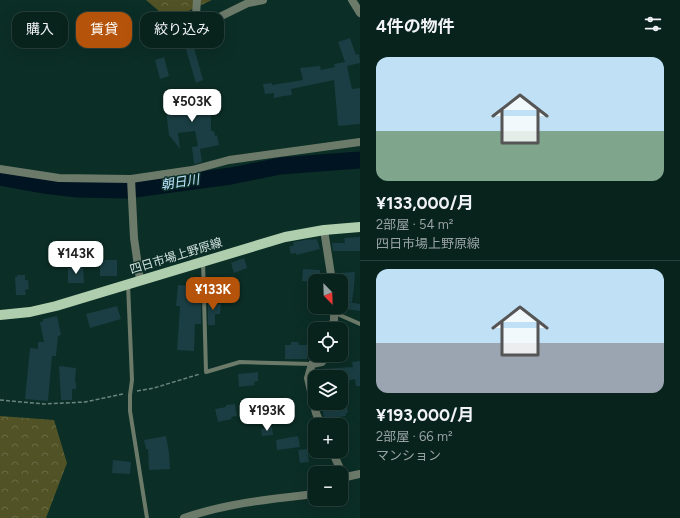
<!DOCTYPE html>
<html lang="ja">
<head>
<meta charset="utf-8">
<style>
	:root { --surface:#08221c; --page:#162f29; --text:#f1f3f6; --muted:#98a4a3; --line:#293f3b; --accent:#b45309 }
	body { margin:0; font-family:Figtree,"Noto Sans JP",sans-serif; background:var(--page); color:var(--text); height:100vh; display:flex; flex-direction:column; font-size:15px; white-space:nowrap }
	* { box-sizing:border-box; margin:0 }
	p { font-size:13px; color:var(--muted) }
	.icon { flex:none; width:22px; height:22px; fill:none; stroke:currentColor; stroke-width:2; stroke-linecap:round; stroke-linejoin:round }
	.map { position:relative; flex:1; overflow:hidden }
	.details { display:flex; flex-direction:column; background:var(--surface); width:320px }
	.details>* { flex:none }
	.hud { position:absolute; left:12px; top:12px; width:288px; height:36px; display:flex; gap:8px }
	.needle { width:26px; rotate:157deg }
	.tools { position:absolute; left:308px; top:274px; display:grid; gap:8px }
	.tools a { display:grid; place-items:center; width:40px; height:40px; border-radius:8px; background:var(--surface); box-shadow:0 4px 16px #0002,0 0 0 1px var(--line); font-size:20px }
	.price { position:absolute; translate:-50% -34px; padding:0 9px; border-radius:8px; background:#fff; color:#222; font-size:13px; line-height:26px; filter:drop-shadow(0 1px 2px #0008) }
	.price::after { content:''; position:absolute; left:50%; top:24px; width:12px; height:9px; margin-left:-6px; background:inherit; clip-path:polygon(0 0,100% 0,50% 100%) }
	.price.current { background:var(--accent); color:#fff }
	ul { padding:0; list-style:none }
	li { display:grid; align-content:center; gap:8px; height:212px; padding:0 16px }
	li+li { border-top:1px solid var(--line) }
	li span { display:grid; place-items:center; height:124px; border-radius:12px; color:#555 }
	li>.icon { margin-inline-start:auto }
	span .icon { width:72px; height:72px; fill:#fffc; stroke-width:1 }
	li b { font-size:17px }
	h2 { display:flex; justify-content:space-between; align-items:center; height:48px; padding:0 16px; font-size:17px }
	.tag { padding:0 14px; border-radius:12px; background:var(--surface); box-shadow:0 4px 16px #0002,0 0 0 1px var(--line); font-size:14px; line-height:36px }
	.tag.current { background:var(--accent); color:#fff }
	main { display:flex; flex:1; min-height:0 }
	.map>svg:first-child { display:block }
</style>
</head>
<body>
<main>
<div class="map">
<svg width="360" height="518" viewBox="0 0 360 518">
	<defs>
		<pattern id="forest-crowns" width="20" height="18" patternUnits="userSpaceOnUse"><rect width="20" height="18" fill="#515326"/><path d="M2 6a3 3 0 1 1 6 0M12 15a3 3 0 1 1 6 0" fill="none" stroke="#696b45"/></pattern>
	</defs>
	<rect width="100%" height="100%" fill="#0b2e26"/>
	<!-- forest -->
	<path fill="url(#forest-crowns)" d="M146 0H212L182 14 160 12Z
		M0 416 54 420 67 463 46 518H0Z"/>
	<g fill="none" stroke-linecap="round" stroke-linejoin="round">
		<!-- river -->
		<path stroke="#011421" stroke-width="17" d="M0 177 43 185 78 189 127 190 231 176 280 166 360 160"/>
	</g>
	<!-- building -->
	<path fill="#1a3e43" d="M25 26H26L32 36 18 44 12 33Z
		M350 38 356 55 359 54 360 61V63L347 66 352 89 360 88V124L338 126 334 80 291 89 292 95 284 96 274 98V93L265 94 263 84 272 83V85L303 80 300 68 320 66 321 70 335 67 334 64 345 62 338 42Z
		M193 44 203 80 196 83 185 46Z
		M164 57 169 76 160 79 155 60Z
		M209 95 210 102 208 103 211 112V131H214L215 136 217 135 219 145 200 149 202 162 194 164 192 147 198 146 195 131 178 133 180 149 169 135 165 103 184 100V102Z
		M360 237V251H333L332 243H345L344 238Z
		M311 239V240L317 239 320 249 296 255V253L291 254 289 247 294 245 293 242Z
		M244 258 247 268 234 273 231 263Z
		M100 260H117V276H100Z
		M83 267 84 283H68V268Z
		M303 269 320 270V281H315V282L302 281Z
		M355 272 354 287 352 302 341 301 344 285H341V281H338V273Z
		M17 275H25V280H28L29 289 25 290 26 295H16L15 277H17Z
		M212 279H221V288H212Z
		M178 285 193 286 192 298H201V324H195L194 351 177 350 180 306H176Z
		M208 299H214V304H221L220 314H215V325H208Z
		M348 302 360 304V311L346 309Z
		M117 306 121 319 90 328 86 314Z
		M57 316 61 335 58 336 56 356H52L48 401 25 399 30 348 38 349V342H44L40 322H43V319Z
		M291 342H298L299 345H307V359H285V345H291Z
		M360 361V386H356L355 379 341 382V376L320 377V369L353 367 352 362Z
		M59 366 76 368 75 382H76V389H72V400H61Z
		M258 372V381L254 382 255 385 239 387 238 374Z
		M344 403V405H347L348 413H346V416L324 419 323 410H326L325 407H329V405Z
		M235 404 237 416 231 417 232 419 218 422 215 409 226 407V405Z
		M272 427 273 435 262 436 261 429Z
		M166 436 169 453 170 469 149 470 148 449H146L144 440Z
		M298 436 300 447 277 450 276 440Z
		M307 449 309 462 300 463 298 450Z
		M113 460 131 462 130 474 112 473Z"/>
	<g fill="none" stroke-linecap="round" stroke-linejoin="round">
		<!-- path -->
		<path stroke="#6a857e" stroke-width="1.5" stroke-dasharray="4 2" stroke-linecap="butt" d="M137 391 154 388 200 374
			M0 400 44 404 85 402 123 394"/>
		<!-- lane -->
		<path stroke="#6c7a6a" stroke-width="4" d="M203 261 206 372 240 362 312 364
			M128 284 132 380 130 395V411L147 518
			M335 313 360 324"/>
		<!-- street -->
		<path stroke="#6c7a6a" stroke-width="8" d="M197 0 195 29 248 3 263 0
			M352 0 360 13
			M0 169 59 178 131 179 192 170 229 160 360 142
			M131 179 134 238 140 280
			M324 230 332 281
			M331 329 334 320V307
			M321 425 316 413 308 378 312 364 322 362 326 355
			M332 451 343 475 341 482
			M343 475 346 477 360 474
			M184 518C227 503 271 499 315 494"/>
		<!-- primary -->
		<path stroke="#afcead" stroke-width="10" d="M0 315 30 312 56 306 285 237 324 230 360 227"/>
	</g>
	<g text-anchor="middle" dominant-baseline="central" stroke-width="3" stroke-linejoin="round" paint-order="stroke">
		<!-- street labels -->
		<g font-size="12" fill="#d0e2dc" stroke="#0b2e26">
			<text transform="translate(176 256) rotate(-17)">四日市場上野原線</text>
		</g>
		<!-- water labels -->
		<g font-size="13" font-style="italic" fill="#bbe3ff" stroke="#0b2e26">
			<text transform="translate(180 182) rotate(-9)">朝日川</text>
		</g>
	</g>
</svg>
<div class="tools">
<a><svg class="needle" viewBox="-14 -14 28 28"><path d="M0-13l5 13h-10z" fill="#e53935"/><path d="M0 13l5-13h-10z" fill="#98a4a3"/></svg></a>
<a><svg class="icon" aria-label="locate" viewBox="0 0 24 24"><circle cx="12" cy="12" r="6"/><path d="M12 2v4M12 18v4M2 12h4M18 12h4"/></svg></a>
<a><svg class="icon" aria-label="layers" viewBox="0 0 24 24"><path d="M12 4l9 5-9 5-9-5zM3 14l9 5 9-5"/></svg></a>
<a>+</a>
<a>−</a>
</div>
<b class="price" style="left:192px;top:123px">¥503K</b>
<b class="price" style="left:76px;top:275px">¥143K</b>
<b class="price current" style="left:213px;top:311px">¥133K</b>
<b class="price" style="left:267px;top:432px">¥193K</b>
<div class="hud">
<a class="tag">購入</a>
<a class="tag current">賃貸</a>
<a class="tag">絞り込み</a>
</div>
</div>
<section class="details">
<h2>4件の物件<svg class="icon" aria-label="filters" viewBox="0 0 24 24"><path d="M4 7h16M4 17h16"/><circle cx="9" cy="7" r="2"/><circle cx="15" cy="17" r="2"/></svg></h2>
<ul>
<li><span style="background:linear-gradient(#bfe0f5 60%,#7fa58c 0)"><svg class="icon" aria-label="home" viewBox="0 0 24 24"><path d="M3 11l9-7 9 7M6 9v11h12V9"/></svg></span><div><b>¥133,000/月</b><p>2部屋 · 54 m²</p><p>四日市場上野原線</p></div></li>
<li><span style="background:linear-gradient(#bfe0f5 60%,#9aa5b1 0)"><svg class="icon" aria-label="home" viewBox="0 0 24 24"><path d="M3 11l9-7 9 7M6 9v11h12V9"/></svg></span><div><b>¥193,000/月</b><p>2部屋 · 66 m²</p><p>マンション</p></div></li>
</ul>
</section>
</main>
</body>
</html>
